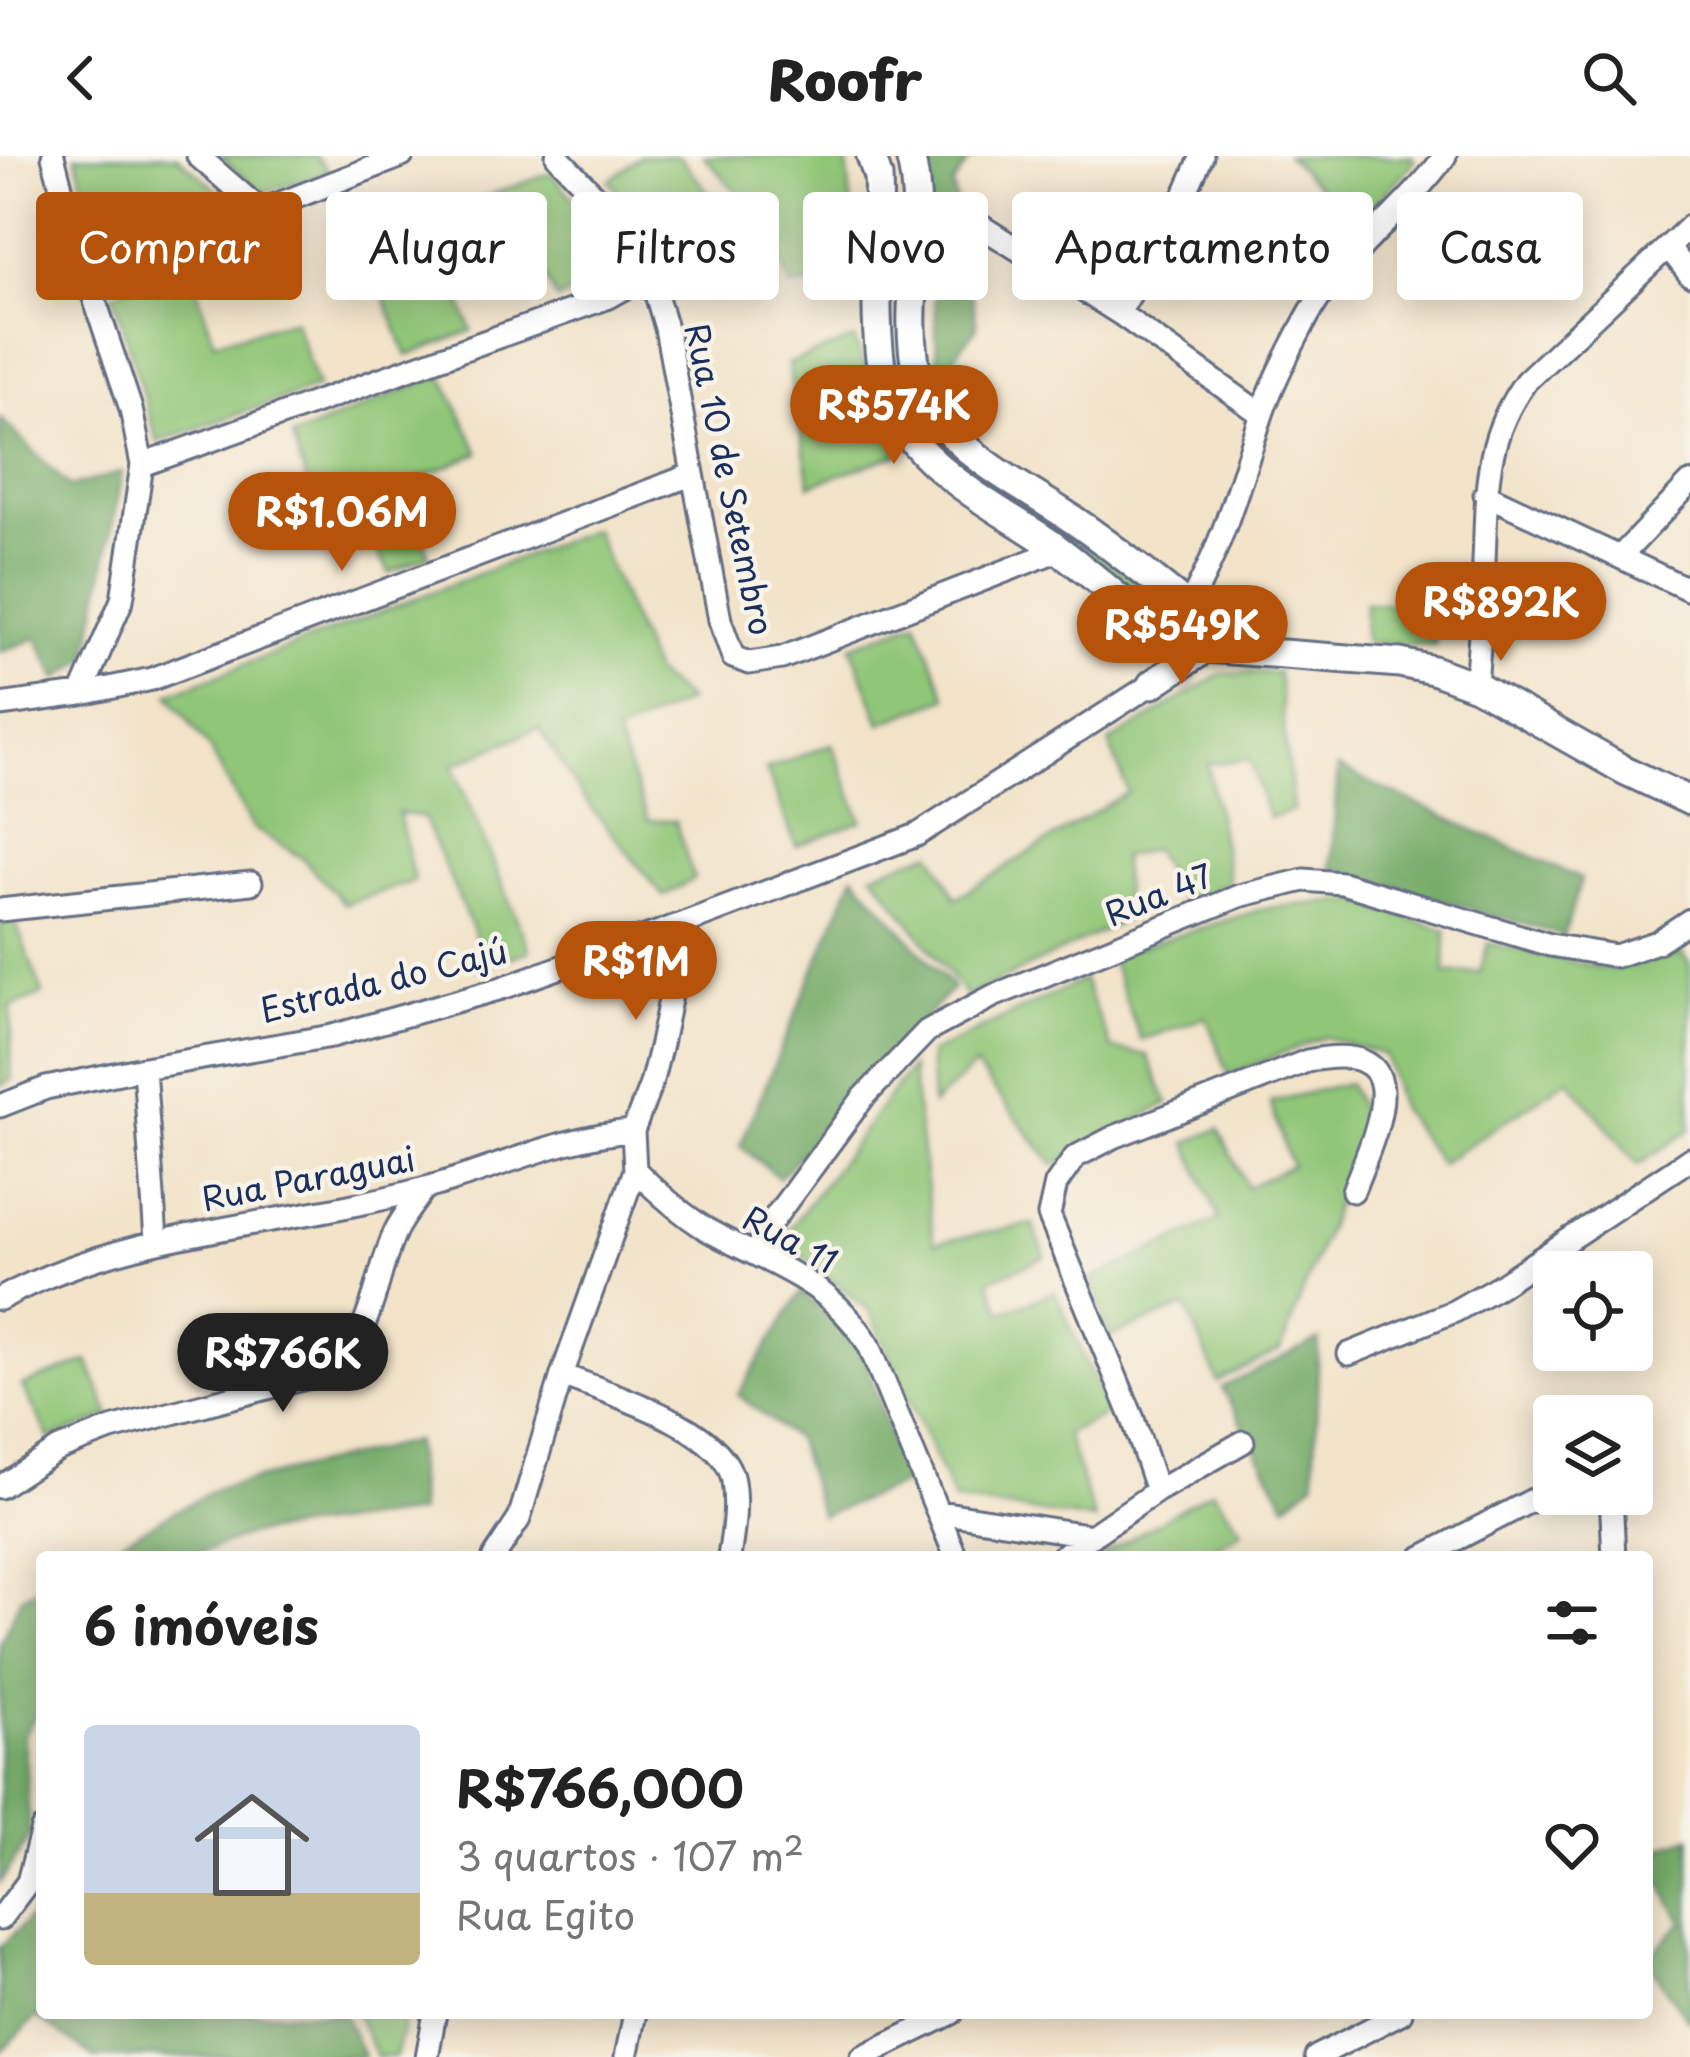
<!DOCTYPE html>
<html lang="pt">
<head>
<meta charset="utf-8">
<style>
	:root { --surface:#fff; --page:#f6f6f6; --text:#222; --muted:#767676; --accent:#b45309 }
	body { margin:0; font-family:"Playpen Sans",sans-serif; background:var(--page); color:var(--text); height:100vh; display:flex; flex-direction:column; font-size:45px; white-space:nowrap }
	* { box-sizing:border-box; margin:0 }
	p { font-size:39px; color:var(--muted) }
	.icon { flex:none; width:66px; height:66px; fill:none; stroke:currentColor; stroke-width:2; stroke-linecap:round; stroke-linejoin:round }
	.map { position:relative; flex:1; overflow:hidden }
	.side { position:absolute; left:36px; top:1395px; width:1617px; height:468px; display:flex; flex-direction:column; background:var(--surface); border-radius:12px; box-shadow:0 6px 30px #0003 }
	.side>* { flex:none }
	.guide { position:absolute; left:36px; top:36px; width:1620px; height:108px; display:flex; gap:24px }
	.buttons { position:absolute; left:1533px; top:1095px; display:grid; gap:24px }
	.buttons a { display:grid; place-items:center; width:120px; height:120px; border-radius:12px; background:var(--surface); box-shadow:0 6px 30px #0003; font-size:60px }
	.price { position:absolute; translate:-50% -102px; padding:0 27px; border-radius:42px; background:var(--accent); color:#fff; font-size:39px; line-height:78px; filter:drop-shadow(0 3px 6px #0008) }
	.price::after { content:''; position:absolute; left:50%; top:72px; width:36px; height:27px; margin-left:-18px; background:inherit; clip-path:polygon(0 0,100% 0,50% 100%) }
	.price.selected { background:#222; color:#fff }
	ul { padding:0; list-style:none }
	li { display:flex; align-items:center; gap:36px; height:300px; padding:0 48px }
	li span { display:grid; place-items:center; flex:none; width:336px; height:240px; border-radius:12px; color:#555 }
	li>.icon { margin-inline-start:auto }
	span .icon { width:144px; height:144px; fill:#fffc; stroke-width:1 }
	li b { font-size:51px }
	h2 { display:flex; justify-content:space-between; align-items:center; height:144px; padding:0 48px; font-size:51px }
	.pill { padding:0 42px; border-radius:12px; background:var(--surface); box-shadow:0 6px 30px #0003; font-size:42px; line-height:108px }
	.pill.selected { background:var(--accent); color:#fff }
	header { display:flex; justify-content:space-between; align-items:center; height:156px; padding:0 48px; background:var(--surface); font-size:54px; font-weight:800 }
	.map>svg:first-child { display:block }
</style>
</head>
<body>
<header><svg class="icon" aria-label="back" viewBox="0 0 24 24"><path d="M15 5l-7 7 7 7"/></svg>Roofr<svg class="icon" aria-label="search" viewBox="0 0 24 24"><circle cx="10" cy="10" r="6"/><path d="M15 15l6 6"/></svg></header>
<div class="map">
<svg width="1690" height="1901" viewBox="0 0 1690 1901">
	<rect width="100%" height="100%" fill="#f7f3e8"/>
	<filter id="ink" filterUnits="userSpaceOnUse"><feTurbulence type="fractalNoise" baseFrequency=".00833" numOctaves="2"/><feDisplacementMap in="SourceGraphic" scale="24" xChannelSelector="R" yChannelSelector="G"/><feConvolveMatrix kernelMatrix="1 2 1 2 8 2 1 2 1" color-interpolation-filters="sRGB"/></filter>
	<filter id="wash" filterUnits="userSpaceOnUse"><feTurbulence type="fractalNoise" baseFrequency=".004" numOctaves="4" result="noise"/><feDisplacementMap in="SourceGraphic" scale="48" xChannelSelector="R" yChannelSelector="G"/><feGaussianBlur stdDeviation="2.7" result="paint"/><feColorMatrix in="noise" values="0 0 0 0 0 0 0 0 0 0 0 0 0 0 0 0 0 1.4 0 .05"/><feComposite in="paint" operator="in"/></filter>
	<g filter="url(#wash)">
		<rect width="100%" height="100%" fill="#f2e3c9"/>
		<!-- green -->
		<path fill="#90c677" stroke="#567a6a" stroke-width="3" d="M76 0H177L236 50 101 97Z
			M220 0H315L329 16 262 37Z
			M640 0H679L716 46 661 89 609 25Z
			M704 0H846L860 123 792 131 756 57Z
			M1287 0H1412L1414 5 1357 69Z
			M551 17 613 89 625 112 557 144 521 72 493 81 476 44Z
			M442 98 472 175 407 200 377 123Z
			M189 108 214 186 294 164 318 231 157 286 113 138Z
			M854 183 901 297 810 329 788 208Z
			M442 218 479 297 404 329 429 400 389 417 350 340 316 354 292 281Z
			M918 261 978 313 1168 442 1153 459 944 309 908 269Z
			M594 373 654 517 688 545 616 579 648 664 675 665 694 723 663 740 581 639 539 572 453 609 530 795 488 809 423 661 399 657 414 725 345 748 302 702 253 672 208 590 169 538Z
			M1365 447 1437 450 1435 489 1364 486Z
			M917 465 947 542 881 567 851 490Z
			M1278 516 1293 655 1268 662 1250 603 1208 608 1229 725 1184 749 1153 693 1122 701 1125 764 967 841 873 717 932 696 956 742 1128 636 1109 587 1220 518Z
			M832 588 862 665 796 690 766 613Z
			M1356 744 1446 774 1445 817 1480 816 1488 787 1610 814 1683 798 1690 807V974L1638 1009 1568 923 1440 1008 1400 953 1385 899 1324 881 1229 919 1206 861 1141 884 1109 800 1266 752Z
			M13 760 43 838 11 851V924L0 930V768Z
			M1083 824 1112 893 1147 899 1168 947 1054 1009 975 910 932 949 929 898Z
			M911 911 934 1087 1033 1068 1045 1101 989 1124 1002 1156 1055 1136 1109 1257 1066 1278 1095 1364 954 1345 870 1155 782 1083Z
			M1348 927 1367 965 1281 1194 1218 1226 1186 1151 1109 1181 1092 1123 1219 1063 1187 987 1219 973 1247 1031 1291 1010 1270 946Z
			M88 1205 110 1260 50 1283 22 1230Z
			M1212 1334 1243 1374 1201 1401H1100Z
			M356 1857H406L395 1901H377Z"/>
		<!-- forest -->
		<path fill="#74ab68" stroke="#486d63" stroke-width="3" d="M916 0H972L953 29 977 171 938 221 931 52Z
			M0 262 70 331 122 316 88 502 58 523 37 482 0 496Z
			M1338 612 1581 723 1564 780 1331 712Z
			M854 719 953 832 779 1022 740 990Z
			M801 1136 862 1189 904 1328 821 1360 796 1284 738 1239Z
			M1319 1184 1314 1326 1286 1348 1222 1232Z
			M415 1285 419 1357 251 1378 190 1401H92L216 1333Z
			M42 1429V1550L24 1578 30 1681 0 1727V1488L21 1441Z
			M1690 1681V1863L1688 1864 1647 1804 1683 1766 1649 1707 1665 1690Z
			M42 1750V1857H343L364 1901H94L36 1861 0 1897V1791Z"/>
	</g>
	<g filter="url(#ink)">
		<g fill="none" stroke-linecap="round" stroke-linejoin="round">
			<!-- minor casing -->
			<g stroke="#666e83" stroke-width="27">
				<path id="minor" d="M53 0 75 85 131 253 142 309 122 444 81 538
					M198 0 259 53
					M557 0 612 58 650 118 666 172 720 464 733 501 749 507 782 502 1059 394
					M976 67 1119 157 1261 258
					M1670 93 1690 119
					M88 122 402 0
					M1119 157 1172 67 1202 0
					M142 309 609 141 650 118
					M1485 338 1690 434
					M1620 401 1690 327
					M1188 451C1223 389 1239 328 1261 261 1271 230 1288 198 1303 169 1338 101 1401 60 1445 0
					M1476 530C1479 489 1483 447 1484 406 1487 336 1483 284 1526 225L1690 70
					M0 549 81 538 152 523 691 319
					M0 754 251 727
					M679 769 675 819 661 888 651 928 633 975 635 1014C656 1035 680 1057 706 1073 772 1111 825 1120 869 1189L956 1401
					M144 912 156 1084
					M0 950 46 932 144 912 332 880 502 832 679 769 917 679 1152 528
					M756 1096 770 1068 863 942 927 875 993 840 1239 740 1304 724 1342 727 1550 789 1616 800 1657 786 1690 764
					M0 1143C130 1072 282 1071 422 1033 493 1015 560 980 633 975
					M1349 1198 1455 1155 1499 1130 1690 1003
					M562 1219C607 1237 725 1271 733 1325 737 1350 733 1377 729 1401
					M0 1331 59 1293 111 1273 329 1216C373 1181 373 1129 393 1081 399 1064 414 1048 424 1033
					M1157 1335 1243 1286
					M1611 1338 1614 1401
					M939 1356 1093 1380
					M494 1401 519 1363 562 1219 635 1014
					M1061 1401 1157 1335 1133 1263 1049 1059 1056 1028 1075 1001 1114 981 1307 905C1423 881 1376 975 1353 1035
					M1422 1401 1554 1333
					M0 1763 28 1726 42 1673
					M427 1901 435 1857
					M626 1901 635 1857
					M862 1901 952 1857
					M1316 1901 1401 1857"/>
			</g>
			<!-- secondary casing -->
			<g stroke="#666e83" stroke-width="33">
				<path id="secondary" d="M871 0 878 21C881 87 871 158 883 223 899 306 992 347 1055 391 1092 418 1126 449 1162 478
					M910 0C929 71 900 149 918 221 935 291 1024 329 1078 367 1116 393 1152 423 1188 451 1222 461 1214 498 1181 500L1164 486C1158 466 1169 453 1188 451
					M1205 492 1400 507 1433 514 1476 530 1624 614 1690 645
					M1152 528 1196 499"/>
			</g>
			<!-- minor -->
			<use href="#minor" stroke="#fff" stroke-width="21"/>
			<!-- secondary -->
			<use href="#secondary" stroke="#fff" stroke-width="27"/>
		</g>
	</g>
	<g text-anchor="middle" dominant-baseline="central" stroke-width="9" stroke-linejoin="round" paint-order="stroke">
		<!-- street labels -->
		<g font-size="33" fill="#1b2f5e" stroke="#f7f3e8">
			<text transform="translate(731 323) rotate(78)">Rua 10 de Setembro</text>
			<text transform="translate(1158 737) rotate(-22)">Rua 47</text>
			<text transform="translate(383 823) rotate(-14)">Estrada do Cajú</text>
			<text transform="translate(308 1021) rotate(-11)">Rua Paraguai</text>
			<text transform="translate(791 1082) rotate(29)">Rua 11</text>
		</g>
	</g>
</svg>
<div class="buttons">
<a><svg class="icon" aria-label="locate" viewBox="0 0 24 24"><circle cx="12" cy="12" r="6"/><path d="M12 2v4M12 18v4M2 12h4M18 12h4"/></svg></a>
<a><svg class="icon" aria-label="layers" viewBox="0 0 24 24"><path d="M12 4l9 5-9 5-9-5zM3 14l9 5 9-5"/></svg></a>
</div>
<b class="price" style="left:894px;top:311px">R$574K</b>
<b class="price" style="left:342px;top:418px">R$1.06M</b>
<b class="price" style="left:1501px;top:508px">R$892K</b>
<b class="price" style="left:1182px;top:531px">R$549K</b>
<b class="price" style="left:636px;top:867px">R$1M</b>
<b class="price selected" style="left:283px;top:1259px">R$766K</b>
<div class="guide">
<a class="pill selected">Comprar</a>
<a class="pill">Alugar</a>
<a class="pill">Filtros</a>
<a class="pill">Novo</a>
<a class="pill">Apartamento</a>
<a class="pill">Casa</a>
</div>
<section class="side">
<h2>6 imóveis<svg class="icon" aria-label="filters" viewBox="0 0 24 24"><path d="M4 7h16M4 17h16"/><circle cx="9" cy="7" r="2"/><circle cx="15" cy="17" r="2"/></svg></h2>
<ul>
<li><span style="background:linear-gradient(#c9d6e8 70%,#c2b280 0)"><svg class="icon" aria-label="home" viewBox="0 0 24 24"><path d="M3 11l9-7 9 7M6 9v11h12V9"/></svg></span><div><b>R$766,000</b><p>3 quartos · 107 m²</p><p>Rua Egito</p></div><svg class="icon" aria-label="heart" viewBox="0 0 24 24"><path d="M12 20l-8-8c-3-5 5-10 8-4 3-6 11-1 8 4z"/></svg></li>
</ul>
</section>
</div>
</body>
</html>
